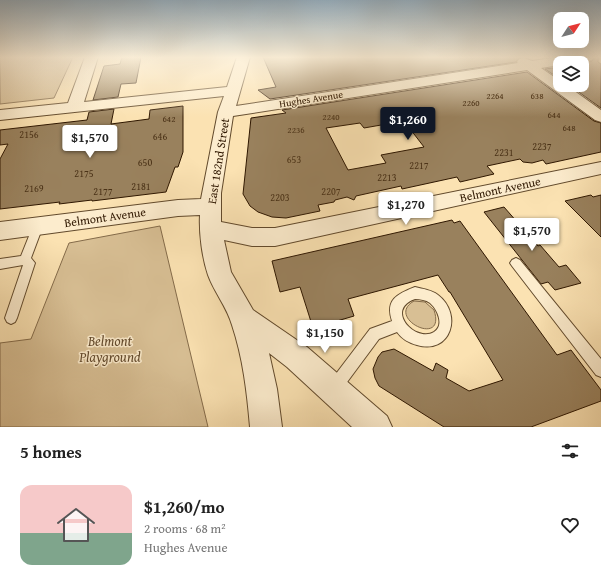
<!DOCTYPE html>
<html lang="en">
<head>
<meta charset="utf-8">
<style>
	:root { --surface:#fff; --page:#f6f6f6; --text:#222; --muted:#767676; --accent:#111827 }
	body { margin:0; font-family:"Gentium Book Plus",serif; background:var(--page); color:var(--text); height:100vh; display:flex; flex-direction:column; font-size:15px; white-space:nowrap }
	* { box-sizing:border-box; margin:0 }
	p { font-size:13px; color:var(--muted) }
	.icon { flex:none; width:22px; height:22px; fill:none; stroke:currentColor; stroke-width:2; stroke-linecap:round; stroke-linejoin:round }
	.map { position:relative; height:427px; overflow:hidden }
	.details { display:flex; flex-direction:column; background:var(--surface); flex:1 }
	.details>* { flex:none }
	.needle { width:26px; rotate:54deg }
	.controls { position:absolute; left:553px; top:12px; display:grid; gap:8px }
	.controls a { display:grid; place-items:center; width:36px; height:36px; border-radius:8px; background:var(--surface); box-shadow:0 4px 16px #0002; font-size:20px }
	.price { position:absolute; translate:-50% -34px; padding:0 9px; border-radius:4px; background:#fff; color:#222; font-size:13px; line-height:26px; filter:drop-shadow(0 1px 2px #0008) }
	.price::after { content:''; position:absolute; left:50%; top:24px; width:12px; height:9px; margin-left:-6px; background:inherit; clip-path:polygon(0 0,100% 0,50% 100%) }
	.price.on { background:var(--accent); color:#fff }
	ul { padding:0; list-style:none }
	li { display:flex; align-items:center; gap:12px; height:100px; padding:0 20px }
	li span { display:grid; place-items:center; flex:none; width:112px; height:80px; border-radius:12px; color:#555 }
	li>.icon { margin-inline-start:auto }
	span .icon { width:48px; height:48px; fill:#fffc; stroke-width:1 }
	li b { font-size:17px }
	h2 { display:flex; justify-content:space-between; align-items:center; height:48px; padding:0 20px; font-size:17px }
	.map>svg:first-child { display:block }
</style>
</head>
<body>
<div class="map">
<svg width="601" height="427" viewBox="0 0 601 427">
	<rect width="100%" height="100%" fill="#fbe2b2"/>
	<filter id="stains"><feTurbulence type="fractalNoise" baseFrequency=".005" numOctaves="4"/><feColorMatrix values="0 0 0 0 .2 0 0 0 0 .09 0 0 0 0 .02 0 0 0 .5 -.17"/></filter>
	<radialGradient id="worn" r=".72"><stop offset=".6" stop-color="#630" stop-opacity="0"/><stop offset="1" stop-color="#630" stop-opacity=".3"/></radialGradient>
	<!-- green -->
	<path fill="#d8bf94" stroke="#846b4a" d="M0 57H73L54 98 0 104Z
		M160 226 208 427H0V343L31 339 69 243Z
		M414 301 425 302 434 310C447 349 384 318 414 301Z"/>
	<!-- building -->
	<path fill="#99815d" stroke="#2f1700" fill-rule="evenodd" d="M122 57H141L136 83 121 84 118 97 93 100 104 66 120 64Z
		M263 57H520L516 62 270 99 258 90 276 87Z
		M594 57H598V62L601 64V108L569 85H582V63L592 61Z
		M560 67V79L545 69Z
		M527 72 594 121 601 123V152L546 164 543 160 532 163 523 162 520 159 487 166 494 174 460 182 457 177 402 189 401 186 356 196 354 200 347 197 335 200 334 202 318 205 320 211 286 218 272 217 258 212 250 206 243 194 251 118 286 113 282 110ZM404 121 424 147 381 155 386 163 348 170 326 128 360 123 364 128Z
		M183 106V152L178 167H175L166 192 92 201V200L59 204 60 202 0 209V159L8 144 0 145V130L87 120 89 112 114 109 111 124 149 119 150 110Z
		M591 195 593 197 601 195V237L565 201Z
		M504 207 538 246 540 245 559 267 566 265 581 283 555 290 548 282 541 284 484 212Z
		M452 220 454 223 460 221 557 355 571 350 601 390V401L531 427H444L379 386 375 378 373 369 378 357 382 352 394 349 433 371 436 363 448 370 446 378 469 391 503 380 450 292H449L438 275 348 299 354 316 313 328 300 287 280 292 272 261Z"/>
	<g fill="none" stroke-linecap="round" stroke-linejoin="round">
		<!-- service casing -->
		<g stroke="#624a2c" stroke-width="2">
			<path id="service" d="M38 222 42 223 43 226 31 258 35 263 17 318 15 322 11 324 7 322 5 318 23 265 0 269V259L21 256 33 226 34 223Z
				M516 258 520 260 601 359V377L596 375 512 266 510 263 512 260Z
				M415 287C423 289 432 290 438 295 463 314 451 355 417 345 409 343 402 339 397 332L379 339 339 393 334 395 329 393 327 388 329 383 370 329 392 321C385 300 397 294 415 287ZM415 299C420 299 426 300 430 303 437 309 445 325 434 332 416 343 384 310 415 299Z"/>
		</g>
		<!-- minor casing -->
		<g stroke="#624a2c" stroke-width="2">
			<path id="minor" d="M85 57H98L84 102 227 87 237 57H250L236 106 518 63 517 62 519 59 524 58 532 61 559 57H593L592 60 574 63H560V65L541 68 560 81V85H566L601 110V122L595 120 527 70 233 116 221 193V222L252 228H275L601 162V174L275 246H252L224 240 231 272 253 310 307 347 387 416 392 427H352L287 367 269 353 277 389 282 427H250C247 392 243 358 232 325 227 307 214 292 208 275 202 257 199 233 200 215L178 216 0 240V222L178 200 201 199 218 112 224 96 0 120V110L68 103Z"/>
		</g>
		<!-- service -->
		<use href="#service" fill="#fceccd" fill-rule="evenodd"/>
		<!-- minor -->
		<use href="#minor" fill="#fceccd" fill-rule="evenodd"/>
	</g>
	<!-- sky -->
	<linearGradient id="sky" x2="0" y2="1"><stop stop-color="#94abba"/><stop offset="0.49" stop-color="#fdf2dc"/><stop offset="1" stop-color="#fdf2dc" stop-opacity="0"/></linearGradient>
	<rect width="601" height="117" fill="url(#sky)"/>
	<g text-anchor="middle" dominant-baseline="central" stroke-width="3" stroke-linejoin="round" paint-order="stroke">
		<!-- far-number labels -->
		<g font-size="9" fill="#4a3217">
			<text x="495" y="95">2264</text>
			<text x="537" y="95">638</text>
			<text x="471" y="102">2260</text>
			<text x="554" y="114">644</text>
			<text x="331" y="116">2240</text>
			<text x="169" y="118">642</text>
			<text x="569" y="127">648</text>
			<text x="296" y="129">2236</text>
		</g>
		<!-- far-street labels -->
		<g font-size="10" fill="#2f1700" stroke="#fceccd">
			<text transform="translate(311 99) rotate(-9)">Hughes Avenue</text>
		</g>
		<!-- number labels -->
		<g font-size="10" fill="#4a3217">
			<text x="29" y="134">2156</text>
			<text x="160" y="136">646</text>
			<text x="542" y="146">2237</text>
			<text x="504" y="152">2231</text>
			<text x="294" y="159">653</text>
			<text x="145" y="162">650</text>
			<text x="419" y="165">2217</text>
			<text x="84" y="173">2175</text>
			<text x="387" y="177">2213</text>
			<text x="141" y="186">2181</text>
			<text x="34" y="188">2169</text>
			<text x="103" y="191">2177</text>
			<text x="331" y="191">2207</text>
			<text x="280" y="197">2203</text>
		</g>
		<!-- street labels -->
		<g font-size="12" fill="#2f1700" stroke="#fceccd">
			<text transform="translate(218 161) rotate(-81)">East 182nd Street</text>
			<text transform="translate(500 189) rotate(-12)">Belmont Avenue</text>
			<text transform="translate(105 217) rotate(-8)">Belmont Avenue</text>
		</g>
		<!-- near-park labels -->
		<g font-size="14" font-style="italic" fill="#62492c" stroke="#fceccd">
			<text x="110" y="341">Belmont<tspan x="110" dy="16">Playground</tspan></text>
		</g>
	</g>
	<rect width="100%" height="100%" filter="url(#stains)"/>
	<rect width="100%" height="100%" fill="url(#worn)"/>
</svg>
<div class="controls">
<a><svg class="needle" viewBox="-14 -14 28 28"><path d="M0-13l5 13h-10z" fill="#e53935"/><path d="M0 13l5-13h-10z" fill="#767676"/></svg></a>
<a><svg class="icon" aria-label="layers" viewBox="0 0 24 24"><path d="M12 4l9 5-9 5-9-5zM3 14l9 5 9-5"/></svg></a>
</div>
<b class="price on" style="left:408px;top:141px">$1,260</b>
<b class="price" style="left:90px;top:159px">$1,570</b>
<b class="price" style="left:406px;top:226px">$1,270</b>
<b class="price" style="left:532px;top:252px">$1,570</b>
<b class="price" style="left:325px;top:354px">$1,150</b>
</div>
<section class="details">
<h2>5 homes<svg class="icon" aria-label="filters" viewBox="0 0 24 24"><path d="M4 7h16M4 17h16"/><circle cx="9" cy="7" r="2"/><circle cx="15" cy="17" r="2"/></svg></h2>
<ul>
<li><span style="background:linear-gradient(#f6c9c9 60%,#7fa58c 0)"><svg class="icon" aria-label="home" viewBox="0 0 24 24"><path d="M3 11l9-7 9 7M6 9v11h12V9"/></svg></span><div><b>$1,260/mo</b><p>2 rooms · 68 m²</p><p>Hughes Avenue</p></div><svg class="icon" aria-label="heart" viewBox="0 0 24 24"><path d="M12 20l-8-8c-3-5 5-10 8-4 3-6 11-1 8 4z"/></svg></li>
</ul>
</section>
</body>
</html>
